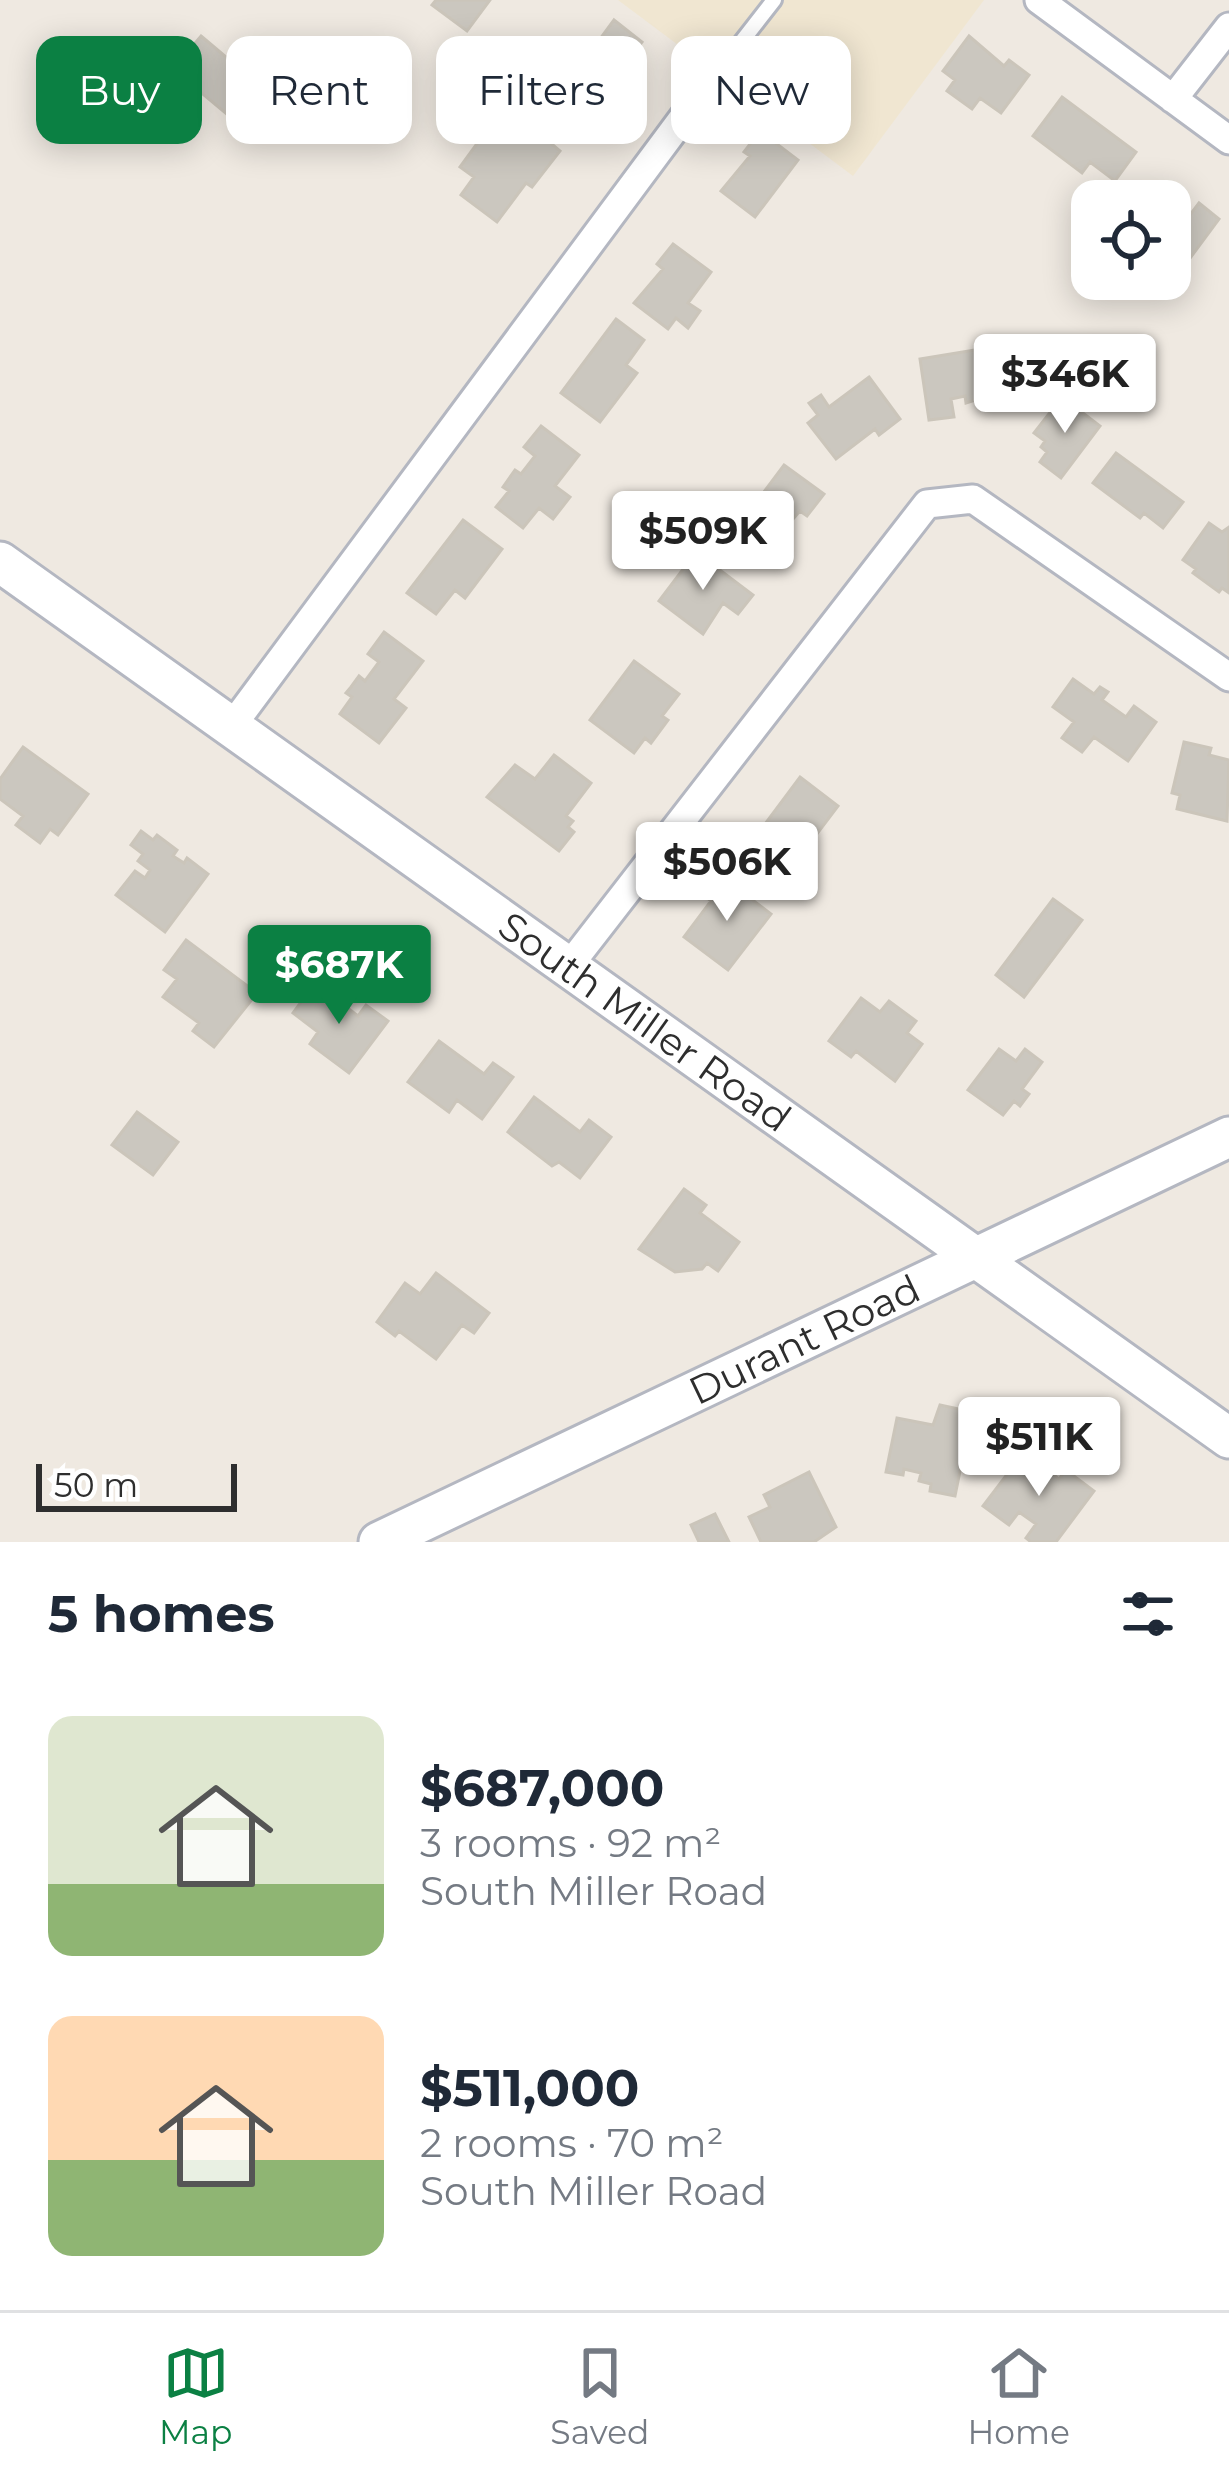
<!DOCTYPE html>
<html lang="en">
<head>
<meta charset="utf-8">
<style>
	:root { --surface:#fff; --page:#f6f6f7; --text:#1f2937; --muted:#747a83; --line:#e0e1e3; --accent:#0b8043 }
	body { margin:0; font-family:Montserrat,sans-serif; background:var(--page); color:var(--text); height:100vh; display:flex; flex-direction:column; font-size:45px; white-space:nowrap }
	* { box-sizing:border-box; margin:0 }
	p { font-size:39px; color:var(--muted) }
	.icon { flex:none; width:66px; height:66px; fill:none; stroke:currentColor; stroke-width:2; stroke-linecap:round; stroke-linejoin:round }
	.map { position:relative; height:1542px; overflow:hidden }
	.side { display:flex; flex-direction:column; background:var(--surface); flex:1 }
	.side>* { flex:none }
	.banner { position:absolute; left:36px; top:36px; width:1158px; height:108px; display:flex; gap:24px }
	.buttons { position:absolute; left:1071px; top:180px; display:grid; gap:24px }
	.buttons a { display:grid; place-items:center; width:120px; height:120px; border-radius:24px; background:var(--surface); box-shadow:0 6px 30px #0003; font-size:60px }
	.scale { position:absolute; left:36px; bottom:30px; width:201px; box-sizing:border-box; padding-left:12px; border:6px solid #2e2e2e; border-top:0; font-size:33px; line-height:42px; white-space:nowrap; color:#2e2e2e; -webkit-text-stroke:9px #fff; paint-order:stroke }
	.price { position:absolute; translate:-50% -102px; padding:0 27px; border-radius:12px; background:#fff; color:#222; font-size:39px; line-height:78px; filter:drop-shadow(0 3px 6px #0008) }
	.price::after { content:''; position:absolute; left:50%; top:72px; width:36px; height:27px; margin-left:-18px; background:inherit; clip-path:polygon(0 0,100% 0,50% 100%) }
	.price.active { background:var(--accent); color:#fff }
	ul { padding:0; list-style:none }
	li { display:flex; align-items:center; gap:36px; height:300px; padding:0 48px }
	li span { display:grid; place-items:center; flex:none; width:336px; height:240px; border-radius:24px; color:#555 }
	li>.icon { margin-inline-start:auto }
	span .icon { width:144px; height:144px; fill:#fffc; stroke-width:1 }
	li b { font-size:51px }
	h2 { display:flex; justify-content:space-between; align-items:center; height:144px; padding:0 48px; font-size:51px }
	.pill { padding:0 42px; border-radius:24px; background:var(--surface); box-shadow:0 6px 30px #0003; font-size:42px; line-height:108px }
	.pill.active { background:var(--accent); color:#fff }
	.tabs { display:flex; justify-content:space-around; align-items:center; height:168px; border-top:3px solid var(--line); background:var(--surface); font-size:33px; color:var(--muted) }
	.tabs a { display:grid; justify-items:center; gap:6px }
	.tabs .active { color:var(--accent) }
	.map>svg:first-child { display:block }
</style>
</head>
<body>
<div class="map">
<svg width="1229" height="1542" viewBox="0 0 1229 1542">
	<rect width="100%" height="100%" fill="#efe9e1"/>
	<!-- education -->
	<path fill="#f0e6d1" d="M618 0H984L853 176Z"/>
	<!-- building -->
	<path fill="#cbc7bf" stroke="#cbc5ba" stroke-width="3" d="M436 0H490L467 31 432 5Z
		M614 20 642 42 587 115 548 86 581 42 592 50Z
		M201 36 263 88 259 92 284 112 264 136 240 115 235 121 173 69Z
		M969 36 1004 66 1009 60 1029 75 1001 113 980 98 972 109 947 91 955 80 943 71Z
		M1062 97 1136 152 1115 181 1090 162 1082 173 1033 136Z
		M519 116 560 151 532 187 526 183 497 222 461 195 474 177 460 167 487 130 501 141Z
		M760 131 798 160 755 217 721 191 750 156 744 152Z
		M1157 190 1190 215 1199 203 1219 219 1182 269 1177 265 1170 275V201H1149Z
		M673 244 711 272 688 303 700 311 688 328 676 318 668 329 634 303 663 269 657 264Z
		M616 319 644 340 626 365 637 373 600 422 561 393Z
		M981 349 988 396 966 403 965 396 951 399 954 417 929 420 920 359Z
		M869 377 900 419 879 435 875 429 836 459 808 423 818 415 809 403 821 395 829 407Z
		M1062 397 1100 426 1061 478 1040 462 1047 452 1041 447 1045 441 1034 433Z
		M541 426 579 455 555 486 570 497 553 519 539 508 523 528 496 507 509 491 503 487 515 470 521 474 535 456 524 447Z
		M1116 453 1183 502 1163 528 1144 513 1140 518 1093 483Z
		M784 465 824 494 807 516 800 511 757 560 729 539Z
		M463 520 502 549 465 598 455 590 436 614 407 593Z
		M1209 523 1222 532 1229 527V593L1222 588 1219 592 1193 573 1196 569 1183 560Z
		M696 552 753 595 738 614 723 603 703 634 659 601Z
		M384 632 423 661 394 699 406 708 379 743 340 714 352 697 346 693 351 687 359 676 365 681 379 662 368 654Z
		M634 661 679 694 662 716 668 720 651 743 645 738 634 753 590 720Z
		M1073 679 1094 694 1100 687 1108 692 1102 700 1126 717 1134 706 1156 722 1128 761 1094 737 1082 752 1062 738 1074 722 1053 707Z
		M1184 742 1211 748 1209 755 1229 760 1227 821 1177 809 1180 795 1172 793Z
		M23 747 88 794 58 835 50 829 40 843 16 825 23 816 0 799V779Z
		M554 755 591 783 566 816 573 821 568 827 574 832 559 851 487 797 515 765 535 779Z
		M800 777 838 806 801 855 792 848 773 872 745 851Z
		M141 831 153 840 157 835 177 850 173 856 184 863 187 858 208 874 165 932 116 895 135 871 145 878 150 870 138 861 143 854 131 845Z
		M722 877 771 914 728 970 684 937 711 901 706 897Z
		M1053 899 1082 920 1024 997 996 975Z
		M186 940 257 993 214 1047 193 1031 199 1023 163 997 177 979 164 970Z
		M315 983 358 1016 366 1005 388 1021 349 1073 310 1044 318 1032 293 1013Z
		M861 998 880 1012 889 1001 916 1021 907 1033 922 1044 895 1081 856 1051 851 1057 829 1041Z
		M439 1041 484 1074 493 1063 513 1077 482 1119 457 1100 449 1112 408 1082Z
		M999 1049 1016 1061 1025 1049 1042 1062 1022 1089 1029 1094 1020 1106 1014 1101 1003 1115 968 1090Z
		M534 1097 580 1132 589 1120 611 1137 580 1178 559 1162 552 1166 508 1132Z
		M137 1112 178 1142 153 1175 112 1145Z
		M684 1189 706 1205 700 1213 739 1242 718 1271 707 1263 702 1269 675 1272 639 1249Z
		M436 1273 489 1313 474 1333 462 1325 436 1359 399 1331 395 1336 377 1322 405 1283 420 1294Z
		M940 1405 972 1412 955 1496 930 1491 931 1484 919 1481 921 1473 904 1469 903 1475 886 1472 897 1418 933 1425Z
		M1024 1452 1059 1479 1066 1470 1094 1491 1056 1542H1031L1026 1538 1036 1524 1019 1512 1009 1525 983 1506Z
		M809 1472 836 1527 814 1542H761L749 1517 770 1507 764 1495Z
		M715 1514 729 1542H699L691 1525Z"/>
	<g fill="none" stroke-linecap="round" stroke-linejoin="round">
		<!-- lane casing -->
		<g stroke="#b4b7c1" stroke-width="20">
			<path id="lane" d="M700 95 774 0"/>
		</g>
		<!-- street casing -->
		<g stroke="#b4b7c1" stroke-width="33">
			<path id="street" d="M1039 0 1229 140
				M1173 99 1229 27
				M231 727 700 95
				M568 967 927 504 973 499 1229 677"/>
		</g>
		<!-- secondary casing -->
		<g stroke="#b4b7c1" stroke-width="45">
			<g id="secondary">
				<path id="s1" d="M0 562 1229 1438"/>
				<path id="s2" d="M379 1542 1229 1137"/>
			</g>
		</g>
		<!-- lane -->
		<use href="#lane" stroke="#fff" stroke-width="14"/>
		<!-- street -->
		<use href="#street" stroke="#fff" stroke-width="27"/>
		<!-- secondary -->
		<use href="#secondary" stroke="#fff" stroke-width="39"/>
	</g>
	<g text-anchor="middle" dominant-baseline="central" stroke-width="12" stroke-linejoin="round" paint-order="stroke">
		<!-- street labels -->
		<g font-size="39" fill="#2e2e2e" stroke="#fff">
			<text stroke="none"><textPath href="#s1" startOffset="792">South Miller Road</textPath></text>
			<text stroke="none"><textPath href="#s2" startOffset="471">Durant Road</textPath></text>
		</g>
	</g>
</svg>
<div class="buttons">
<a><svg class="icon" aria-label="locate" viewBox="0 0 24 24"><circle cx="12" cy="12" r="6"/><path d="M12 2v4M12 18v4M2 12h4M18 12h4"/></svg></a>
</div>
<div class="scale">50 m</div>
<b class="price" style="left:1065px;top:436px">$346K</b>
<b class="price" style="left:703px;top:593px">$509K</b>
<b class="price" style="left:727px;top:924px">$506K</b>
<b class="price active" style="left:339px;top:1027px">$687K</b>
<b class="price" style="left:1039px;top:1499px">$511K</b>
<div class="banner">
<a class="pill active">Buy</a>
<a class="pill">Rent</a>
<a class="pill">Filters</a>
<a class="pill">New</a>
</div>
</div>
<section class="side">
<h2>5 homes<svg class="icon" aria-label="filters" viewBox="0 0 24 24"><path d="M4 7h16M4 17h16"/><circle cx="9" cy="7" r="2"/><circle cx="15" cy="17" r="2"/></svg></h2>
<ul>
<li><span style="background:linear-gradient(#dfe7d0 70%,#8fb573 0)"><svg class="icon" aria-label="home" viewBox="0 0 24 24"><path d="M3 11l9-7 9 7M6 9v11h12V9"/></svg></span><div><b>$687,000</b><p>3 rooms · 92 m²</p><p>South Miller Road</p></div></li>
<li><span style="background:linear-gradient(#ffd9b3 60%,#8fb573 0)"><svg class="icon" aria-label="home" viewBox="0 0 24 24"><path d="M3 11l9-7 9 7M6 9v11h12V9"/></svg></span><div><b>$511,000</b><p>2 rooms · 70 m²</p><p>South Miller Road</p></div></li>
</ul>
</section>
<nav class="tabs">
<a class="active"><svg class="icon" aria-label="map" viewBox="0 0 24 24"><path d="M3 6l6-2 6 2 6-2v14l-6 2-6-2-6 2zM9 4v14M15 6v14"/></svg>Map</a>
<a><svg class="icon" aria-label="saved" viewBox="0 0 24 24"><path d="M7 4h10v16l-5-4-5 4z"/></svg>Saved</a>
<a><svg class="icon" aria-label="home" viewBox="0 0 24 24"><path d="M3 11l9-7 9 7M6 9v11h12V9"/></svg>Home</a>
</nav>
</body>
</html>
